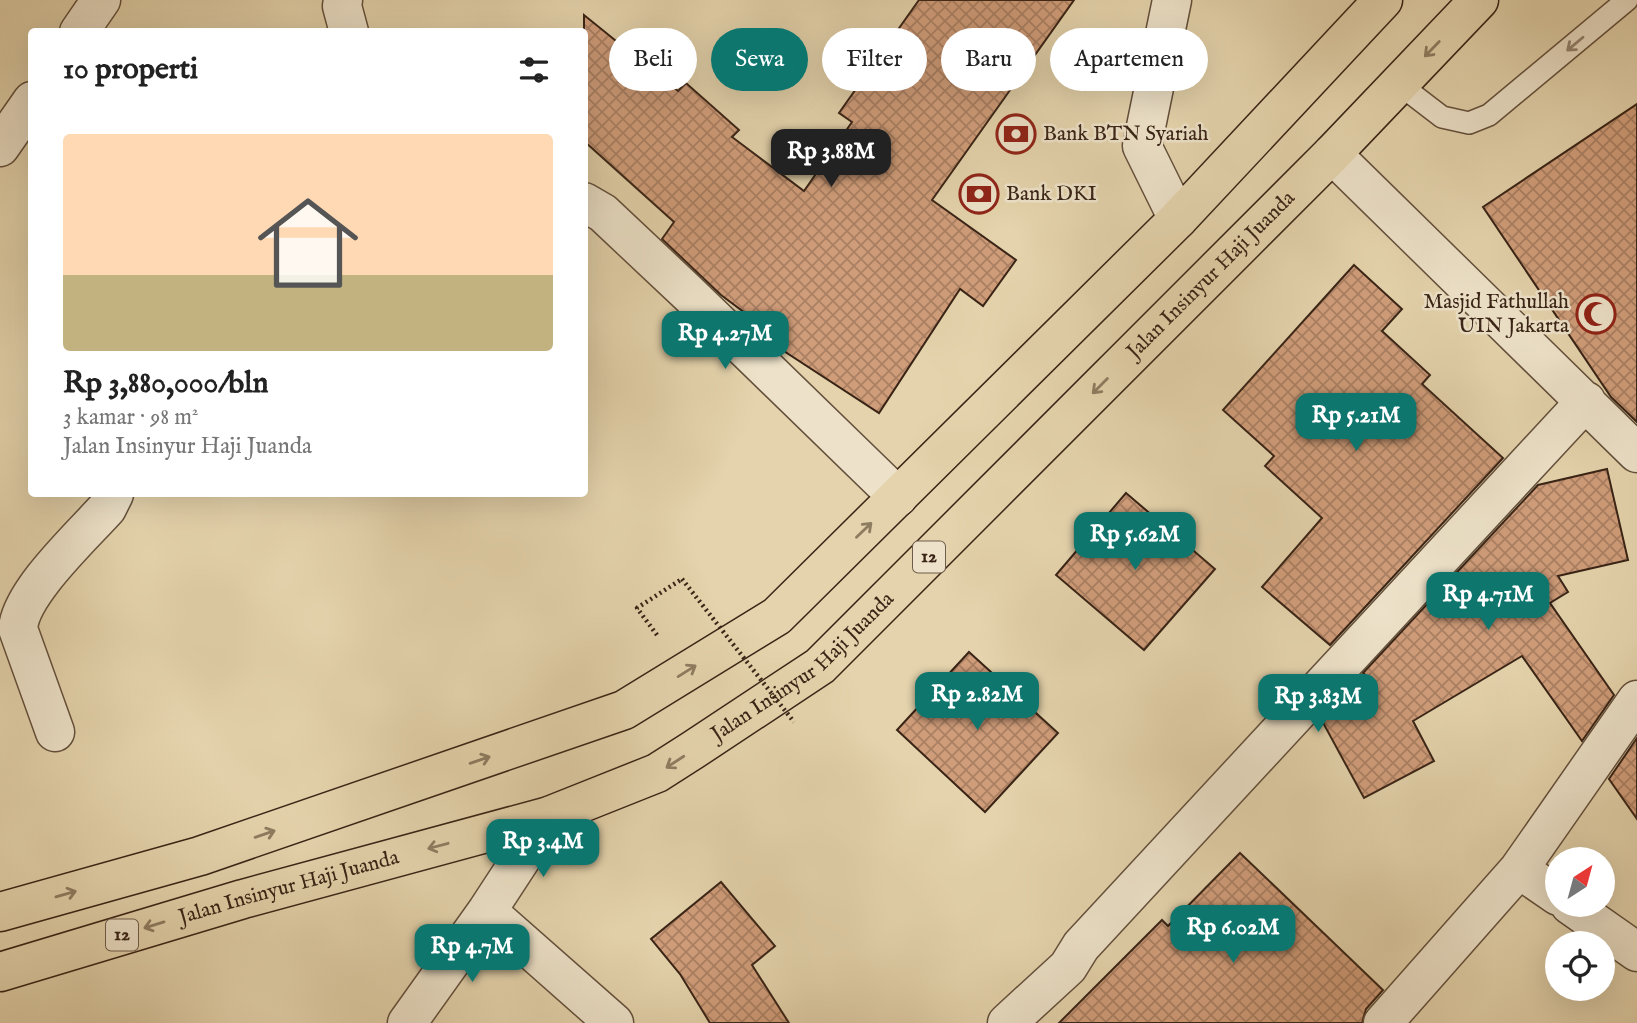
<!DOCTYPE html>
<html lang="id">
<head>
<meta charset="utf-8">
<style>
	:root { --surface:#fff; --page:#f6f6f6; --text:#222; --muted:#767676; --line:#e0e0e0; --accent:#0f766e }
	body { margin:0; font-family:"IM FELL English",serif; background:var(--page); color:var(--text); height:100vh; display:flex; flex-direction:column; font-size:26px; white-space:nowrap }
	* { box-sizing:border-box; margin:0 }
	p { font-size:23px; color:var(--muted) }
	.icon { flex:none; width:38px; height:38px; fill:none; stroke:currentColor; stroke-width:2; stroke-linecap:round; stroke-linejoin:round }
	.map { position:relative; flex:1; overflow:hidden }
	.sheet { position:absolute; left:28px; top:28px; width:560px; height:469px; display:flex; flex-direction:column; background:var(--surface); border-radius:7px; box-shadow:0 7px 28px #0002 }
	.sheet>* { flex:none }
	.hud { position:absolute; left:609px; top:28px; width:665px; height:63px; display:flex; gap:14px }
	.needle { width:46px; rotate:36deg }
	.tools { position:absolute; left:1545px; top:847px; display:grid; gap:14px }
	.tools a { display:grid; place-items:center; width:70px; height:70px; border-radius:50%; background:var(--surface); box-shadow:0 7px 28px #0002; font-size:35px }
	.price { position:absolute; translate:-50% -60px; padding:0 16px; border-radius:14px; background:var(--accent); color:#fff; font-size:23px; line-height:46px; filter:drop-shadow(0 2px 4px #0008) }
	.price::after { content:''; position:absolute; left:50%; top:42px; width:21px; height:16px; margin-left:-10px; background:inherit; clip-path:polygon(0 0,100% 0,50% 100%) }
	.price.current { background:#222; color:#fff }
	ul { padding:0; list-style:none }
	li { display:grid; align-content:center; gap:14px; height:371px; padding:0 35px }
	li+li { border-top:2px solid var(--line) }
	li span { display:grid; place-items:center; height:217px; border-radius:7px; color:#555 }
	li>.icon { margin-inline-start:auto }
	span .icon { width:126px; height:126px; fill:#fffc; stroke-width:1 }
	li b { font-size:30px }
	h2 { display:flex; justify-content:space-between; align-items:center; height:84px; padding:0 35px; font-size:30px }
	.pill { padding:0 24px; border-radius:32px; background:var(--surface); box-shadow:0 7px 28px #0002; font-size:24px; line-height:63px }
	.pill.current { background:var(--accent); color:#fff }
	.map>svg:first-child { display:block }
</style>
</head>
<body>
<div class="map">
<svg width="1637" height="1023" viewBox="0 0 1637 1023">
	<defs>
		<pattern id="building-cross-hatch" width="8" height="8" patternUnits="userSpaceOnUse" patternTransform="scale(1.75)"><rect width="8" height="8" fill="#d09d7a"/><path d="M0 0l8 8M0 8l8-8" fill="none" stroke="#aa8063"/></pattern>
	</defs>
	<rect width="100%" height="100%" fill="#e4d3ac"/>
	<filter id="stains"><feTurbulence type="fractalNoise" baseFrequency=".00286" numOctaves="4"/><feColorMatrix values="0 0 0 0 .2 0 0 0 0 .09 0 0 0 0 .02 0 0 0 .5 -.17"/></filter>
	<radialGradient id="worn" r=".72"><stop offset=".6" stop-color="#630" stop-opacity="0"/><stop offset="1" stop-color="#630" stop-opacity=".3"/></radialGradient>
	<!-- building -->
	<path fill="url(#building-cross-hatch)" stroke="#392416" stroke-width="2" d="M919 0H1074L932 200 1016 260 983 306 960 289 879 413 770 342 743 316 745 313 721 295 662 239 674 222 584 141V15L678 91 686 83 739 130 732 137 804 191 852 122 839 113Z
		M1637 104V422L1611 397 1483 207Z
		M1354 265 1402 309 1382 331 1430 375 1422 384 1503 458 1330 645 1262 587 1322 518 1265 466 1274 456 1223 410Z
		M1607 469 1628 560 1558 576 1568 592 1550 603 1614 695 1582 741 1522 656 1413 721 1434 761 1364 798 1321 719 1342 697 1372 681 1363 673 1538 485Z
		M1126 493 1215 569 1144 650 1056 575Z
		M969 652 1058 733 985 812 897 730Z
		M1637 738V819L1609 779Z
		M1240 853 1383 990 1366 1009 1362 1023H1059L1162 920 1168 926Z
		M721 882 775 946 752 965 789 1023H710L680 974 651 939Z"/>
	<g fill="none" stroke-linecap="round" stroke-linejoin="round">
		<!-- service casing -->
		<g stroke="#64503c" stroke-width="24">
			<path id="service" d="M1399 84 1442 117 1469 123 1489 115 1627 0"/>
		</g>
		<!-- minor casing -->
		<g stroke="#64503c" stroke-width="41">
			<path id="minor" d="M343 0 342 6 349 32
				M1172 0 1142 146 1178 219
				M79 32 101 0
				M0 147 32 101
				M1332 154 1637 453
				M584 202 603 213 688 293 898 497
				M55 732 18 629C20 593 82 536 107 508L114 494
				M1519 869 1558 896
				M1570 905 1637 952
				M487 911 614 1023
				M407 1023 487 911 549 816
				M1007 1023 1068 967 1081 946 1586 401
				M1383 1023 1519 869 1637 700"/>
		</g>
		<!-- trunk casing -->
		<g stroke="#392416" stroke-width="41">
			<g id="trunk">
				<path d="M0 912 200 856 624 710 777 616 1178 219 1383 0"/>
				<path id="s1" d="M0 972 243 899 549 816 657 773 693 750 820 666 1332 154 1479 0"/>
			</g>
		</g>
		<!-- path -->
		<path stroke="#392416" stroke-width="4.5" stroke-dasharray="2 3.5" stroke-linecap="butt" d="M657 635 637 608 682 579"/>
		<!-- service -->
		<use href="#service" stroke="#ede2c9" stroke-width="21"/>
		<!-- minor -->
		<use href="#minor" stroke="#ede2c9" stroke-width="38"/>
		<!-- trunk -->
		<use href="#trunk" stroke="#e4d3ac" stroke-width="38"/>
		<!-- path-bridge -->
		<path stroke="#392416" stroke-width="4.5" stroke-dasharray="2 3.5" stroke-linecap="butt" d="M682 579 794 722"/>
	</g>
	<!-- one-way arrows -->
	<defs><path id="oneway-shaft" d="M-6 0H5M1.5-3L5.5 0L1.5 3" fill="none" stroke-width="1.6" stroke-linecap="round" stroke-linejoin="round" transform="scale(1.75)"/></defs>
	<use stroke="#938370" href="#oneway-shaft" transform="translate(1575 44) rotate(140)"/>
	<g stroke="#8e7c61">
		<use href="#oneway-shaft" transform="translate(1432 49) rotate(134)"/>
		<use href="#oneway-shaft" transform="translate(1100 386) rotate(135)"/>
		<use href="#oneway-shaft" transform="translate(864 530) rotate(-44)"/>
		<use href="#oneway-shaft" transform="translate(687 671) rotate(-32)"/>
		<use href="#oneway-shaft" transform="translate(480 760) rotate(-19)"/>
		<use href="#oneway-shaft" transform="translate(675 762) rotate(147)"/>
		<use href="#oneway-shaft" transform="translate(265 834) rotate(-19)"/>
		<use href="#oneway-shaft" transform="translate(438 846) rotate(165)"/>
		<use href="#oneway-shaft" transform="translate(66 894) rotate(-16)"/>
		<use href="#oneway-shaft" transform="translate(154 925) rotate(163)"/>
	</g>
	<!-- icons -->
	<defs>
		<g id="bank-ring" transform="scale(2.0125)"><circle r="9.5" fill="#ede2c9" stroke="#8f2418" stroke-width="1.5"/><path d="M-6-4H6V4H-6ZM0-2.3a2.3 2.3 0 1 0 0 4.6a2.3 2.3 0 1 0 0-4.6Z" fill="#8f2418"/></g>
		<g id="mosque-ring" transform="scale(2.0125)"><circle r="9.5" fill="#ede2c9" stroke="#8f2418" stroke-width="1.5"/><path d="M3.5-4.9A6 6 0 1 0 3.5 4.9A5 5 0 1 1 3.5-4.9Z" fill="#8f2418"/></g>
	</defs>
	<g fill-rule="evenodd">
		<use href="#bank-ring" x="1016" y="134"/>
		<use href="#bank-ring" x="979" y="194"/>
		<use href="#mosque-ring" x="1596" y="314"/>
	</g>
	<g text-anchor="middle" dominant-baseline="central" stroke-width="5" stroke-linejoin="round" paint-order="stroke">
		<!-- shield labels -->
		<g fill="#ede2c9" stroke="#6f5d4c" stroke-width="2">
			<rect x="913" y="541.5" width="32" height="31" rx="5"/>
			<rect x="106" y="919.5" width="32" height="31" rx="5"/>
		</g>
		<g font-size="19" font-weight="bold" fill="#392416">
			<text x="929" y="557">12</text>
			<text x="122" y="935">12</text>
		</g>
		<!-- poi labels -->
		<g font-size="21" fill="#392416" stroke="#ede2c9" text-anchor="start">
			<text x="1043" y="134">Bank BTN Syariah</text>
			<text x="1006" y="194">Bank DKI</text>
			<text x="1569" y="302" text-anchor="end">Masjid Fathullah<tspan x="1569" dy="24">UIN Jakarta</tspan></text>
		</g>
		<!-- street labels -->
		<g font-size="21" fill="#392416" stroke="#ede2c9">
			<text stroke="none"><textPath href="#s1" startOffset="1435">Jalan Insinyur Haji Juanda</textPath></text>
			<text stroke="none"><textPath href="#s1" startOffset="868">Jalan Insinyur Haji Juanda</textPath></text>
			<text stroke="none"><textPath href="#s1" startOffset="301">Jalan Insinyur Haji Juanda</textPath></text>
		</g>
	</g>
	<rect width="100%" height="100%" filter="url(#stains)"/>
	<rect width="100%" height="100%" fill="url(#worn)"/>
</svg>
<div class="tools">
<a><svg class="needle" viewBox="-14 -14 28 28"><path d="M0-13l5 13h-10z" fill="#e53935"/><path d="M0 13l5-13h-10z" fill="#767676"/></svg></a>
<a><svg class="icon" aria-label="locate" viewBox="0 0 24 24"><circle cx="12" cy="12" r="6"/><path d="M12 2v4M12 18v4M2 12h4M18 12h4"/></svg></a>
</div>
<b class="price current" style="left:831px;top:189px">Rp 3.88M</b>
<b class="price" style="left:725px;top:371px">Rp 4.27M</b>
<b class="price" style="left:1356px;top:453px">Rp 5.21M</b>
<b class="price" style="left:1135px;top:572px">Rp 5.62M</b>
<b class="price" style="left:1488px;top:632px">Rp 4.71M</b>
<b class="price" style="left:977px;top:732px">Rp 2.82M</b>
<b class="price" style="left:1318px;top:734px">Rp 3.83M</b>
<b class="price" style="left:543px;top:879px">Rp 3.4M</b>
<b class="price" style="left:1233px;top:965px">Rp 6.02M</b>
<b class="price" style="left:472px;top:984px">Rp 4.7M</b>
<div class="hud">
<a class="pill">Beli</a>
<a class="pill current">Sewa</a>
<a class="pill">Filter</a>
<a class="pill">Baru</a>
<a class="pill">Apartemen</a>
</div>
<section class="sheet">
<h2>10 properti<svg class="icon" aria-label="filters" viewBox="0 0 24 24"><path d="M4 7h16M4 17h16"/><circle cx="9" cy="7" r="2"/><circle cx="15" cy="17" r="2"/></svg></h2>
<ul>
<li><span style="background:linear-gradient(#ffd9b3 65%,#c2b280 0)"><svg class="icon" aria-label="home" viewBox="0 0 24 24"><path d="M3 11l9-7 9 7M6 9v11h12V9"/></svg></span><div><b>Rp 3,880,000/bln</b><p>3 kamar · 98 m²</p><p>Jalan Insinyur Haji Juanda</p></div></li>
</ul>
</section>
</div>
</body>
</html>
